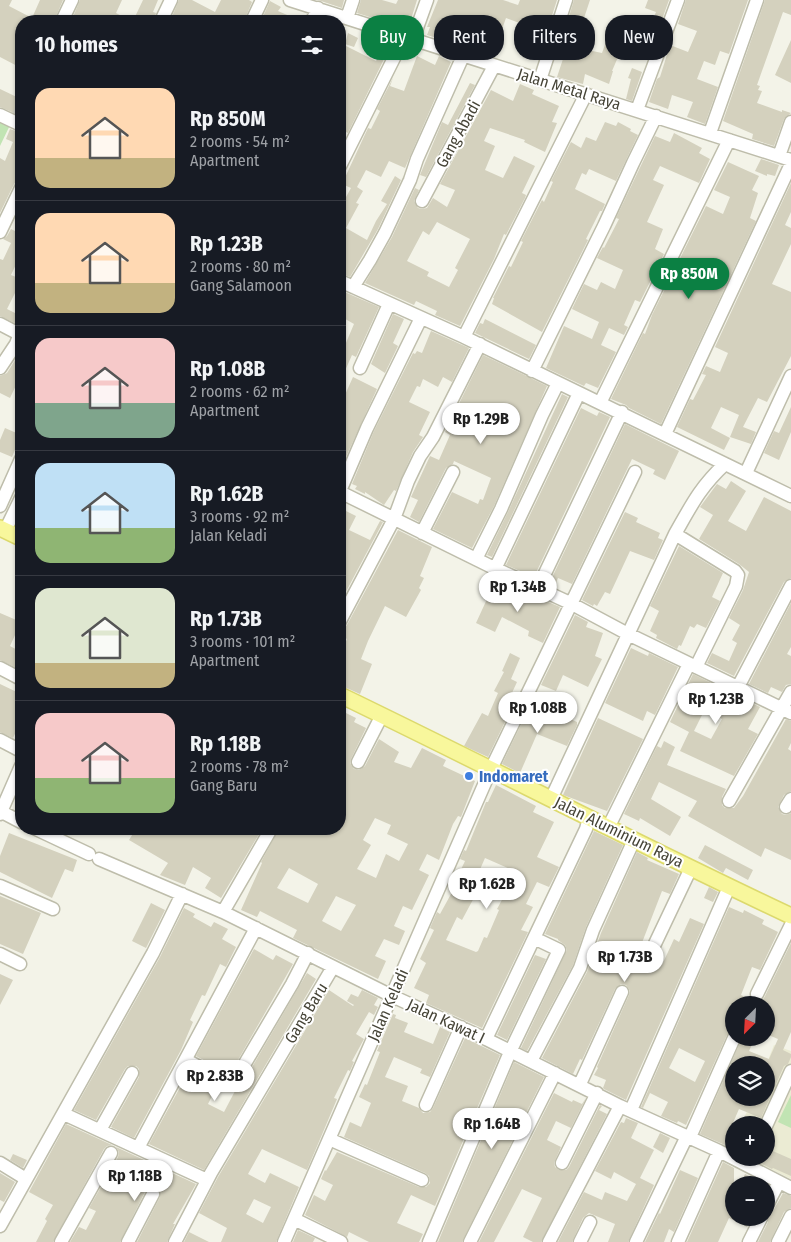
<!DOCTYPE html>
<html lang="en">
<head>
<meta charset="utf-8">
<style>
	:root { --surface:#171b24; --page:#20242c; --text:#f1f3f6; --muted:#9ea1a6; --line:#363941; --accent:#0b8043 }
	body { margin:0; font-family:"Fira Sans Condensed",sans-serif; background:var(--page); color:var(--text); height:100vh; display:flex; flex-direction:column; font-size:19px; white-space:nowrap }
	* { box-sizing:border-box; margin:0 }
	p { font-size:16px; color:var(--muted) }
	.icon { flex:none; width:28px; height:28px; fill:none; stroke:currentColor; stroke-width:2; stroke-linecap:round; stroke-linejoin:round }
	.map { position:relative; flex:1; overflow:hidden }
	.panel { position:absolute; left:15px; top:15px; width:331px; height:820px; display:flex; flex-direction:column; background:var(--surface); border-radius:20px; box-shadow:0 1px 4px #0004 }
	.panel>* { flex:none }
	.guide { position:absolute; left:361px; top:15px; width:354px; height:45px; display:flex; gap:10px }
	.needle { width:32px; rotate:204deg }
	.controls { position:absolute; left:725px; top:996px; display:grid; gap:10px }
	.controls a { display:grid; place-items:center; width:50px; height:50px; border-radius:50%; background:var(--surface); box-shadow:0 1px 4px #0004; font-size:25px }
	.price { position:absolute; translate:-50% -42px; padding:0 11px; border-radius:18px; background:#fff; color:#222; font-size:16px; line-height:32px; filter:drop-shadow(0 1px 2px #0008) }
	.price::after { content:''; position:absolute; left:50%; top:30px; width:15px; height:11px; margin-left:-8px; background:inherit; clip-path:polygon(0 0,100% 0,50% 100%) }
	.price.on { background:var(--accent); color:#fff }
	ul { padding:0; list-style:none }
	li { display:flex; align-items:center; gap:15px; height:125px; padding:0 20px }
	li+li { border-top:1px solid var(--line) }
	li span { display:grid; place-items:center; flex:none; width:140px; height:100px; border-radius:15px; color:#555 }
	li>.icon { margin-inline-start:auto }
	span .icon { width:60px; height:60px; fill:#fffc; stroke-width:1 }
	li b { font-size:21px }
	h2 { display:flex; justify-content:space-between; align-items:center; height:60px; padding:0 20px; font-size:21px }
	.chip { padding:0 18px; border-radius:20px; background:var(--surface); box-shadow:0 1px 4px #0004; font-size:18px; line-height:45px }
	.chip.on { background:var(--accent); color:#fff }
	.map>svg:first-child { display:block }
</style>
</head>
<body>
<div class="map">
<svg width="791" height="1242" viewBox="0 0 791 1242">
	<rect width="100%" height="100%" fill="#f3f3e8"/>
	<!-- education -->
	<path fill="#ebebd3" d="M774 1045 791 1051V1179L748 1158H766V1125H741L753 1098H766V1065Z"/>
	<!-- green -->
	<path fill="#c1e4b3" d="M0 118 11 123 0 146Z
		M791 1095V1128L778 1122Z"/>
	<!-- building -->
	<path fill="#d4d1be" fill-rule="evenodd" d="M0 0H12L9 6 32 18 40 0H63L54 21H21V68L0 57Z
		M80 0H122L116 13 131 21H84L73 17Z
		M143 0H158L153 12 156 13 153 21H133Z
		M179 0H192L215 12 221 0H249L252 2 244 21H175L171 19Z
		M318 0H344L342 8Z
		M361 0H382L396 4 398 0H417L408 29 357 13Z
		M438 0H503L518 5 520 0H557L548 28 543 26 541 31 506 18 495 49 494 57 470 49 472 43 442 33 440 39 427 35 430 27H427Z
		M574 0H590L583 21 591 24 583 49 602 53 611 28 628 34 612 71H613L609 84 585 74 583 84 557 77 571 35 564 33Z
		M648 0H669L650 53 640 49 656 12 645 8Z
		M686 0H748L729 54 720 51 715 65 704 61 697 79 718 87 705 124 687 117 693 102 672 95 668 109 649 102 657 79 660 77 670 45 688 52 697 31 678 24Z
		M765 0H791V15L783 12 757 85 760 86 758 90 762 91 757 103 782 112V110L791 113 784 119 774 146 752 139 753 134 723 121Z
		M270 1 281 7 278 11 301 21H261Z
		M348 33 358 38 354 47 345 44Z
		M791 40V83L775 75Z
		M346 46 376 61 381 52 386 55 348 133 340 129V61Z
		M417 56 435 65 439 56 451 62 405 168 389 161 381 177 366 170 357 187 363 191 356 203 359 204 346 228 367 240 376 221 387 204 381 201 395 176 401 180 378 229 350 277 340 273V208L351 188 342 184 368 128 371 129 380 111 377 109 393 78 390 86 404 91Z
		M632 68 642 72 632 101 626 99 631 79 628 78Z
		M470 83 475 85 426 177 420 175 442 122 448 125Z
		M520 84 534 90 532 94 559 106 552 122 557 123 545 152 524 142 525 140 490 128 484 141 495 146 485 170 503 178 514 156 535 166 522 193 526 195 525 198 506 235 504 234 494 259 460 326 435 315 437 311 416 301 414 305 365 283 392 237 415 188 419 190 414 201 418 208 422 209 427 208 433 198 447 207 455 190 440 184 491 90 513 101ZM437 222 470 239 455 268 458 270 449 287 427 276 429 272 407 261 423 231 429 235Z
		M0 89 21 99V116L0 107Z
		M605 122 616 126 618 122 631 129 630 131 638 135 616 181 589 169 586 175 582 173 575 189 605 204 602 211H600L586 239 588 240 542 332 492 304 494 298H493L509 266 511 267 523 242 521 241 542 200 544 202 553 182 551 181 571 142 581 148 586 137 596 141Z
		M10 129 21 133V180L17 181 14 184 0 213V158L5 161 13 142 6 139Z
		M674 133 702 148 699 153 710 159 699 183 660 166 653 180 664 185 647 222 663 229 655 249 664 254 640 302 635 300 624 325 628 327 624 335 609 328 601 345 616 352 598 388 586 383 584 386 546 368 564 326 592 339 599 322 572 309 584 284 597 290 601 282 615 289 623 270 597 258 603 247 604 248 619 219 616 218 655 136 670 142Z
		M761 159 779 165 775 176 767 174V176L755 171Z
		M728 162 759 176 752 190 758 193 750 218 756 221 661 424 629 408 626 405 611 399 643 333 645 334 652 315 706 206 723 214 730 197 714 190Z
		M791 183V212L785 225 791 228V244L772 284 791 292V356L767 402 758 398 743 427 756 432 751 444 730 437 739 415 721 407 711 428 730 438 724 450 677 427 690 399 693 400 706 375 702 374 706 366 720 372 728 353 715 347Z
		M11 229 21 234V254L11 275 21 279V293L16 291 7 309 21 316 17 324 0 316V259L3 260 11 243 3 239 7 236Z
		M340 290 379 307 356 357 352 355 340 382V357L354 324 340 316Z
		M393 314 404 319 393 343 398 346 385 373 371 364Z
		M485 319 536 345 529 359 475 333 480 323 483 324Z
		M431 331 469 348 452 382 443 377 438 387 423 379 420 387 417 386 409 402 430 412 419 435 423 437 413 452 396 491 394 490 384 505 365 492V494L355 489 357 486 352 484 374 431 413 353 415 354 417 351 422 353Z
		M483 355 547 386 494 506 472 548 433 529 452 492 478 504 480 499 483 500 491 478 454 461 453 464 446 468 419 522 410 517 418 500 411 497 430 456 439 460 450 435 445 432Z
		M17 357 21 359V375L10 398 0 393V376L7 373Z
		M353 377 377 389 340 470V406Z
		M562 394 568 397 492 557 487 555 508 512Z
		M791 407V432L779 460 764 453 774 431 779 433Z
		M581 408 597 416 599 412 610 417 534 577 506 565Z
		M625 424 679 451 665 480 653 474 655 470 632 459 572 584 558 578 554 587 549 584Z
		M5 428 21 435 12 457 0 452V440Z
		M731 481 746 491 728 521 746 531 764 497 791 511V578L784 582 734 676 707 663 712 653 729 661 737 643 732 640 740 625 729 618 743 590 749 572 739 564 699 539 713 515 700 507 717 484 726 489Z
		M340 508 356 516 349 530 370 540 380 521 383 522 341 601 340 600Z
		M625 512 638 518 636 522 660 533 658 538 663 540 654 560 630 551 610 594 605 592 597 606 594 604 593 606 582 600Z
		M398 530 432 547 420 576 424 578 419 588 421 590 406 617 385 606 368 641 361 659 372 664 360 694 340 685V656L347 639 340 634 347 625Z
		M679 546 723 573 712 597 720 601 706 628 697 624 694 628 690 626 681 646 679 645 677 649 656 638 657 635 650 631 659 611 650 606Z
		M493 586 517 597 519 592 539 603 541 599 560 607 543 643 528 636 529 631 502 617 495 632 476 623Z
		M791 603V647L787 654 791 656V684L786 685 782 692 771 687 768 693 749 684Z
		M0 613 21 622 10 646 21 652V670L0 660Z
		M575 615 588 622 586 627 603 633 595 656 602 659 588 687 563 675 556 691 541 685Z
		M631 648 648 656 649 653 678 667 655 715 647 711 643 721 605 703Z
		M510 653 520 658 511 679 517 682 511 695 517 697 488 757 464 746 482 713 488 716 498 693 494 691 504 672 502 671Z
		M693 674 760 707 748 729 758 734 734 776 680 751 689 732 670 722ZM705 709 722 719 711 739 694 731Z
		M0 684 21 694V721L13 738 0 732Z
		M532 702 577 722V725L567 746 537 734 520 773 502 764Z
		M344 712 356 718 354 722 366 728 351 759 350 763 354 769 359 770 365 766 379 739 399 752 394 762 411 768 422 748 446 760 443 766 475 781 461 817 458 816 453 824 439 860 427 854 419 870 429 875 412 910 403 906 394 926 405 931 399 945 384 939 375 956 386 961 378 979 293 938 297 930 260 911 257 917 241 910 262 863 261 862 279 829H340V755L343 748 340 747V720ZM375 818 391 825 387 834 408 844 399 861 386 854 376 878 357 869 371 845 363 840ZM289 868 318 884 308 903 277 888ZM336 896 356 905 341 931 322 921Z
		M598 718 643 739 607 811 563 795Z
		M786 719 791 721V743L788 749 791 751V791L784 795 778 807 782 814 786 815 791 813V860L765 848 761 857 688 816 697 801 659 782 651 799 681 817 670 836 640 818 639 821 624 814 657 746 661 748 664 741 675 747 667 765 726 789 722 797V805L725 808H734L743 796Z
		M496 785 536 806 533 812 554 822 537 857 559 867 549 887 537 882 526 904 533 907 521 930 528 932 482 1028 426 1003 429 995 414 988 426 963 420 959 434 930 430 928 437 912 440 914 456 885 454 884 465 861 460 859 464 850 466 851 486 802H488ZM485 858 517 872 497 909 499 910 487 938 484 937 478 951 476 952 446 940 457 917 462 920 476 894 483 897 491 880 478 874Z
		M136 829H262L221 898 205 888 211 878 193 867 185 885 160 875 168 863 129 840Z
		M594 831 623 845 586 927 573 965 527 1051 521 1048 567 950 565 945 558 940V939L545 934Z
		M9 833 77 860 73 872 65 869 52 898 0 872V856Z
		M705 845 753 870 748 880 726 868 723 873 698 858Z
		M637 852 648 858 647 860 679 874 670 894 662 891 638 953 662 965 674 939 679 942 690 918 704 924 626 1100 604 1089 603 1088 606 1080 594 1075 598 1068 597 1067 629 995 630 991 626 985 621 984 615 989 582 1060 580 1059 573 1074 542 1058 587 972 601 933Z
		M709 887 718 892 713 902 704 898Z
		M0 896 41 913 23 954 0 944Z
		M151 903 165 910 146 948 132 941Z
		M729 907 743 913 744 910 764 920 762 924 778 932 760 970 752 967 741 995 759 1004 764 998 791 943V1032L783 1050 791 1054V1057L788 1064 784 1066 761 1118 739 1109 729 1132 734 1134V1149L700 1134 742 1038H755L749 1051 769 1059 778 1039 766 1034V1005H734V1030L727 1035 686 1125 678 1121 677 1123 661 1116 668 1102 650 1093 643 1108 641 1107ZM679 1048 705 1061 695 1082 669 1068ZM734 1065H766V1098H734Z
		M184 908 195 914 193 917 211 927 214 922 228 929 222 939 236 947 226 967 220 964 205 996 202 995 190 1020 193 1022 181 1050 134 1138 111 1127 139 1077V1069L136 1066H128L125 1069 96 1120 74 1110 160 957Z
		M254 949 273 960 276 955 293 964 230 1074 196 1056Z
		M535 955 546 959 507 1040 497 1035Z
		M307 973 316 979 204 1170 149 1144 189 1071 217 1086 208 1104 224 1112 235 1091 241 1086Z
		M0 974 13 980 0 1005Z
		M329 990 353 1006 354 1005 347 1001 351 994 358 997 362 990 378 998 374 1005 378 1007 374 1015 369 1012 356 1034 364 1039 352 1061 354 1062 350 1071 348 1070 334 1098 337 1099 307 1170 262 1149 248 1174 265 1183 270 1173 299 1187 276 1242H221L227 1228 199 1213 218 1177ZM254 1199 271 1207 263 1223 246 1214Z
		M393 1014 396 1015 395 1018 408 1023 404 1032 433 1044 440 1027 450 1032 430 1077 420 1073 422 1069 394 1057 385 1077 408 1086 402 1101 419 1108 423 1113 430 1112 433 1108 465 1038 500 1055 435 1206 411 1195 397 1223 423 1234 419 1242H369L349 1232 347 1237 305 1215 314 1195 325 1201 333 1185 321 1179 325 1170 326 1171 337 1152 419 1187H426L430 1183 429 1176 425 1173 344 1137 350 1122 361 1127 371 1103 359 1097 365 1084 367 1085 380 1052 377 1051Z
		M514 1062 544 1077 462 1242H438Z
		M554 1093 572 1102 573 1100 582 1104 586 1098 571 1128 556 1121 547 1140 561 1147 554 1163 555 1167 559 1170H566L569 1167 600 1105 602 1106 599 1110 607 1114 541 1242H533L523 1237 542 1198 522 1189 494 1242H479Z
		M626 1118 638 1123 631 1138 654 1150 640 1178 654 1185 628 1242H608L615 1224 589 1213 583 1218 572 1242H558L584 1192 602 1200 605 1192 627 1201 636 1184 614 1172 611 1179 595 1171 621 1122 624 1123Z
		M66 1124 112 1145 107 1146 104 1149 53 1242H36L47 1221 45 1219 53 1205 29 1192Z
		M660 1133 670 1138 663 1153 653 1147Z
		M116 1147 196 1184 173 1224H175L167 1242H137L160 1197V1190L153 1186 146 1190 120 1242H70L79 1227 86 1230 96 1211 89 1208 118 1157 119 1152Z
		M766 1148 791 1159V1176L773 1168 772 1169 752 1159 753 1158H766Z
		M13 1154 27 1160 23 1168 10 1160Z
		M723 1162 734 1168V1218H752L747 1227 729 1218 718 1242H687Z
		M680 1170 698 1178 674 1232 669 1229 664 1242H645L659 1213 660 1214Z
		M0 1173 15 1182 4 1202 0 1200Z
		M745 1174 765 1184V1185H740Z
		M783 1193 791 1196V1208L784 1212 770 1242H758L768 1222V1215L773 1211Z
		M298 1230 315 1238 313 1242H293Z
		M189 1232 209 1242H184Z"/>
	<g fill="none" stroke-linecap="round" stroke-linejoin="round">
		<!-- minor-tunnel -->
		<path stroke="#d0d0c5" stroke-width="12" stroke-dasharray="12 6" stroke-linecap="butt" d="M17 117 21 109"/>
		<!-- minor casing -->
		<g stroke="#bebdab" stroke-width="15">
			<path id="minor" d="M290 0 791 160
				M347 18 353 0
				M62 21 72 0
				M161 21 171 0
				M252 21 262 0
				M312 21 318 8
				M413 39 427 0
				M540 80 566 0
				M637 110 678 0
				M0 115 21 125
				M710 133 757 0
				M779 156 791 122
				M340 166 405 36
				M422 201 494 66
				M0 232 21 188
				M340 281 464 337 791 496
				M353 287 370 260 385 233 410 180 417 159 463 56
				M0 324 21 335
				M464 337 586 94
				M0 368 16 344 21 331
				M360 368 389 304
				M532 371 604 226 633 163 656 116
				M600 403 729 140
				M665 434 791 164
				M746 473 791 376
				M340 491 367 428 421 318
				M340 492 492 567 570 603 628 634 791 713
				M0 506 21 459
				M5 531 21 498
				M422 533 453 472
				M675 534 735 571 738 575 736 586 696 667
				M476 559 501 509 542 415 558 383
				M495 569 579 393
				M538 588 622 412
				M340 621 394 519 408 481 420 456 433 437 480 344
				M0 668 21 679
				M738 687 791 586
				M0 740 21 751
				M358 762 382 715
				M551 799 675 534C691 506 700 487 725 464
				M729 801 791 692
				M786 807 791 799
				M0 811 21 822
				M0 814 21 766
				M608 828 689 664
				M36 829 89 854
				M99 859 223 912 392 996 486 1039 620 1106 719 1151 791 1188
				M0 886 53 909
				M223 912 271 829
				M652 950 691 868
				M0 954 20 964
				M757 994 791 925
				M486 1039 586 829 589 818
				M186 1060 228 1082 232 1084 234 1082 292 984 308 953
				M531 1061 580 968 593 930 634 840
				M580 1084 622 992
				M426 1105 461 1027
				M631 1110 729 887
				M64 1114 207 1180
				M766 1126 791 1071
				M100 1130 132 1073
				M690 1137 734 1038
				M329 1139 422 1180
				M138 1148 256 928
				M0 1163 26 1179
				M562 1163 597 1093
				M766 1207 779 1182
				M294 1219 341 1242
				M0 1226 153 953 182 894
				M61 1242 111 1153
				M128 1242 153 1194
				M175 1242 211 1173 333 967
				M284 1242 491 769 635 472
				M429 1242 510 1052 559 950 534 938
				M470 1242 555 1073
				M549 1242 620 1106
				M580 1242 590 1222
				M636 1242 687 1136
				M678 1242 719 1151
				M749 1242 761 1218
				M778 1242 791 1216"/>
		</g>
		<!-- major casing -->
		<g stroke="#dcd96d" stroke-width="18">
			<path id="major" d="M0 528 21 538
				M340 695C491 768 640 845 791 916"/>
		</g>
		<!-- minor -->
		<use href="#minor" stroke="#fff" stroke-width="12"/>
		<!-- major -->
		<use href="#major" stroke="#f8f79c" stroke-width="15"/>
	</g>
	<!-- markers -->
	<circle fill="#3f7fe0" stroke="#fff" stroke-width="2" cx="469" cy="776" r="5"/>
	<g text-anchor="middle" dominant-baseline="central" stroke-width="4" stroke-linejoin="round" paint-order="stroke">
		<!-- street labels -->
		<g font-size="16" fill="#464437" stroke="#fff">
			<text transform="translate(569 89) rotate(17)">Jalan Metal Raya</text>
			<text transform="translate(458 134) rotate(-61)">Gang Abadi</text>
			<text transform="translate(619 832) rotate(26)">Jalan Aluminium Raya</text>
			<text transform="translate(388 1005) rotate(-66)">Jalan Keladi</text>
			<text transform="translate(306 1013) rotate(-59)">Gang Baru</text>
			<text transform="translate(446 1021) rotate(25)">Jalan Kawat I</text>
		</g>
		<!-- shop labels -->
		<g font-size="16" font-weight="bold" fill="#366cbe" stroke="#fff" text-anchor="start">
			<text x="479" y="776">Indomaret</text>
		</g>
	</g>
</svg>
<div class="controls">
<a><svg class="needle" viewBox="-14 -14 28 28"><path d="M0-13l5 13h-10z" fill="#e53935"/><path d="M0 13l5-13h-10z" fill="#9ea1a6"/></svg></a>
<a><svg class="icon" aria-label="layers" viewBox="0 0 24 24"><path d="M12 4l9 5-9 5-9-5zM3 14l9 5 9-5"/></svg></a>
<a>+</a>
<a>−</a>
</div>
<b class="price on" style="left:689px;top:300px">Rp 850M</b>
<b class="price" style="left:481px;top:445px">Rp 1.29B</b>
<b class="price" style="left:518px;top:613px">Rp 1.34B</b>
<b class="price" style="left:716px;top:725px">Rp 1.23B</b>
<b class="price" style="left:538px;top:734px">Rp 1.08B</b>
<b class="price" style="left:487px;top:910px">Rp 1.62B</b>
<b class="price" style="left:625px;top:983px">Rp 1.73B</b>
<b class="price" style="left:215px;top:1102px">Rp 2.83B</b>
<b class="price" style="left:492px;top:1150px">Rp 1.64B</b>
<b class="price" style="left:135px;top:1202px">Rp 1.18B</b>
<div class="guide">
<a class="chip on">Buy</a>
<a class="chip">Rent</a>
<a class="chip">Filters</a>
<a class="chip">New</a>
</div>
<section class="panel">
<h2>10 homes<svg class="icon" aria-label="filters" viewBox="0 0 24 24"><path d="M4 7h16M4 17h16"/><circle cx="9" cy="7" r="2"/><circle cx="15" cy="17" r="2"/></svg></h2>
<ul>
<li><span style="background:linear-gradient(#ffd9b3 70%,#c2b280 0)"><svg class="icon" aria-label="home" viewBox="0 0 24 24"><path d="M3 11l9-7 9 7M6 9v11h12V9"/></svg></span><div><b>Rp 850M</b><p>2 rooms · 54 m²</p><p>Apartment</p></div></li>
<li><span style="background:linear-gradient(#ffd9b3 70%,#c2b280 0)"><svg class="icon" aria-label="home" viewBox="0 0 24 24"><path d="M3 11l9-7 9 7M6 9v11h12V9"/></svg></span><div><b>Rp 1.23B</b><p>2 rooms · 80 m²</p><p>Gang Salamoon</p></div></li>
<li><span style="background:linear-gradient(#f6c9c9 65%,#7fa58c 0)"><svg class="icon" aria-label="home" viewBox="0 0 24 24"><path d="M3 11l9-7 9 7M6 9v11h12V9"/></svg></span><div><b>Rp 1.08B</b><p>2 rooms · 62 m²</p><p>Apartment</p></div></li>
<li><span style="background:linear-gradient(#bfe0f5 65%,#8fb573 0)"><svg class="icon" aria-label="home" viewBox="0 0 24 24"><path d="M3 11l9-7 9 7M6 9v11h12V9"/></svg></span><div><b>Rp 1.62B</b><p>3 rooms · 92 m²</p><p>Jalan Keladi</p></div></li>
<li><span style="background:linear-gradient(#dfe7d0 75%,#c2b280 0)"><svg class="icon" aria-label="home" viewBox="0 0 24 24"><path d="M3 11l9-7 9 7M6 9v11h12V9"/></svg></span><div><b>Rp 1.73B</b><p>3 rooms · 101 m²</p><p>Apartment</p></div></li>
<li><span style="background:linear-gradient(#f6c9c9 65%,#8fb573 0)"><svg class="icon" aria-label="home" viewBox="0 0 24 24"><path d="M3 11l9-7 9 7M6 9v11h12V9"/></svg></span><div><b>Rp 1.18B</b><p>2 rooms · 78 m²</p><p>Gang Baru</p></div></li>
</ul>
</section>
</div>
</body>
</html>
